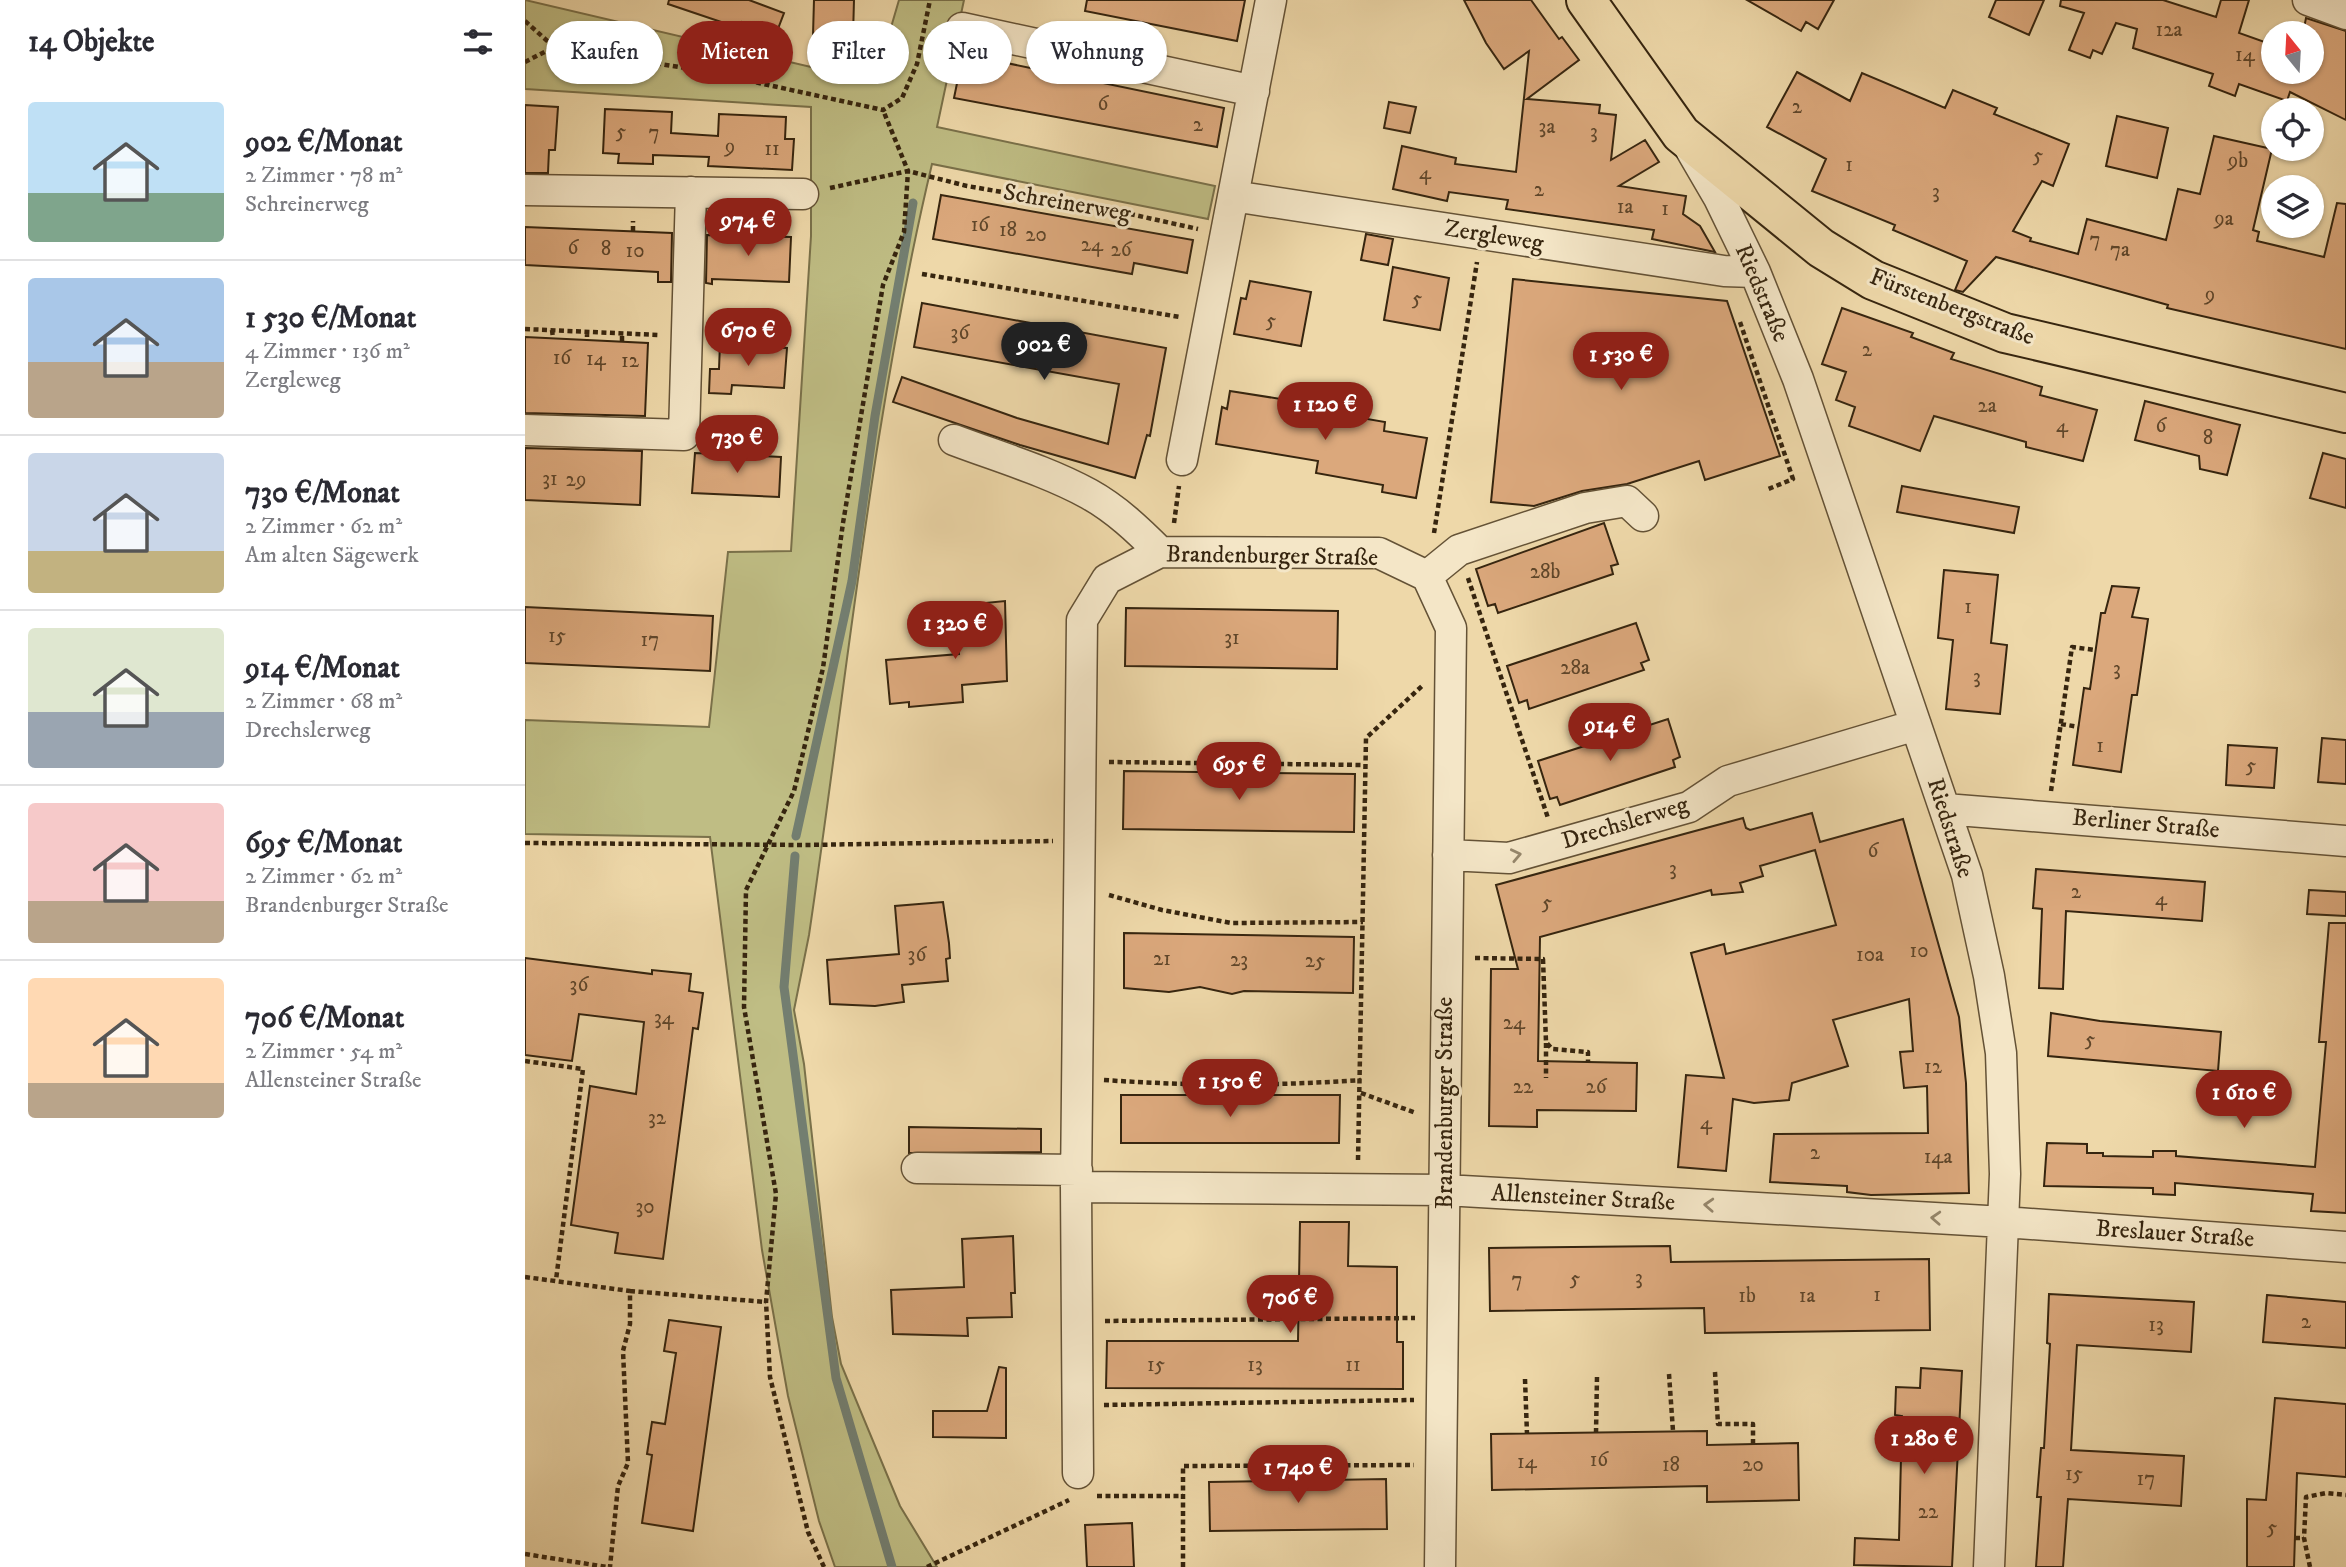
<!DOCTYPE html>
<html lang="de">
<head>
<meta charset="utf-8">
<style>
	:root { --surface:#fff; --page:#f7f7f7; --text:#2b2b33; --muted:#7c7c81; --line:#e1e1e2; --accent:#8f2418 }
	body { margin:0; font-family:"IM FELL DW Pica",serif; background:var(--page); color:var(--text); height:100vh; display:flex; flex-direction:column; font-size:26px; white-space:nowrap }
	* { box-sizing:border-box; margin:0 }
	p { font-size:23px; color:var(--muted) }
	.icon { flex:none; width:38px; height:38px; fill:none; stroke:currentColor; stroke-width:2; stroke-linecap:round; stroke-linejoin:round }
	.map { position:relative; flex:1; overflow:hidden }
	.side { display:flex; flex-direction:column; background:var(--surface); width:525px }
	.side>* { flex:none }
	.banner { position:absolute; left:21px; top:21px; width:665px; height:63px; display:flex; gap:14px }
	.needle { width:46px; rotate:342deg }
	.fabs { position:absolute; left:1736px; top:21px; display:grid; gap:14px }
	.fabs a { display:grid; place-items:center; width:63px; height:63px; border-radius:50%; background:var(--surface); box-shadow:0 2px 5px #0004; font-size:35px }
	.price { position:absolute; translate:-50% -60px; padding:0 16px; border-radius:24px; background:var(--accent); color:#fff; font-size:23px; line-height:46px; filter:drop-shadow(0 2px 4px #0008) }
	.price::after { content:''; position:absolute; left:50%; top:42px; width:21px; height:16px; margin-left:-10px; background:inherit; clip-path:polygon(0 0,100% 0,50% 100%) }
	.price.current { background:#222; color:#fff }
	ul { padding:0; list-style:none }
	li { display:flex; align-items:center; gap:21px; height:175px; padding:0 28px }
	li+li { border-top:2px solid var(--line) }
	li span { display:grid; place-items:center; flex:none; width:196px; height:140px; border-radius:7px; color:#555 }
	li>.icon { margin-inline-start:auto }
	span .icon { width:84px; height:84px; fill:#fffc; stroke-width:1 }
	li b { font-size:30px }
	h2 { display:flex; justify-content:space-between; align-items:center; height:84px; padding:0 28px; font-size:30px }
	.pill { padding:0 24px; border-radius:32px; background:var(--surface); box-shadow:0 2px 5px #0004; font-size:24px; line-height:63px }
	.pill.current { background:var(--accent); color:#fff }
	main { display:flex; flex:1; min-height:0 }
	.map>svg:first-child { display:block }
</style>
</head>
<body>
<main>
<section class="side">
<h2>14 Objekte<svg class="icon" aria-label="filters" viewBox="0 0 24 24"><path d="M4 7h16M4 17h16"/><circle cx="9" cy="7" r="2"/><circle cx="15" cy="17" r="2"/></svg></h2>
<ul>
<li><span style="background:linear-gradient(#bfe0f5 65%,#7fa58c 0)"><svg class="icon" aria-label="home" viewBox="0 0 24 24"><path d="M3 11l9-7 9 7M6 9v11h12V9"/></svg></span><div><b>902 €/Monat</b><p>2 Zimmer · 78 m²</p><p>Schreinerweg</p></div></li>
<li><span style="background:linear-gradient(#a9c7e8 60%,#b9a48a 0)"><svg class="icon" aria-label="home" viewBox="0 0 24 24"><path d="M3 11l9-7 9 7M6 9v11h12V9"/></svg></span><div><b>1 530 €/Monat</b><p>4 Zimmer · 136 m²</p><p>Zergleweg</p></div></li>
<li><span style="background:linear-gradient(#c9d6e8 70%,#c2b280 0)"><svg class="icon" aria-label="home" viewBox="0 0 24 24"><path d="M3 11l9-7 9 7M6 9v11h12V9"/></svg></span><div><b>730 €/Monat</b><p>2 Zimmer · 62 m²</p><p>Am alten Sägewerk</p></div></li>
<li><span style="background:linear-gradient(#dfe7d0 60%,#9aa5b1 0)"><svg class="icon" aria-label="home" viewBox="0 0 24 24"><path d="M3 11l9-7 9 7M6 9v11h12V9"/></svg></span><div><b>914 €/Monat</b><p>2 Zimmer · 68 m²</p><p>Drechslerweg</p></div></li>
<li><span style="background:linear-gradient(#f6c9c9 70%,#b9a48a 0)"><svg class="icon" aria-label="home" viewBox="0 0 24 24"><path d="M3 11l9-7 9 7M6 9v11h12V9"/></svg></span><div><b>695 €/Monat</b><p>2 Zimmer · 62 m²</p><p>Brandenburger Straße</p></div></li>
<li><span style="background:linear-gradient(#ffd9b3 75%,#b9a48a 0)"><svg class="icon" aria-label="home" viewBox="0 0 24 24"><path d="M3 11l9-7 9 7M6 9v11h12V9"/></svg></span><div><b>706 €/Monat</b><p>2 Zimmer · 54 m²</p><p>Allensteiner Straße</p></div></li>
</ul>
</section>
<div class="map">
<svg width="1821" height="1567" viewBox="0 0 1821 1567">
	<rect width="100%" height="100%" fill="#eed8a9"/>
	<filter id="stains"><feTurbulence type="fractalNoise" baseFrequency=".00286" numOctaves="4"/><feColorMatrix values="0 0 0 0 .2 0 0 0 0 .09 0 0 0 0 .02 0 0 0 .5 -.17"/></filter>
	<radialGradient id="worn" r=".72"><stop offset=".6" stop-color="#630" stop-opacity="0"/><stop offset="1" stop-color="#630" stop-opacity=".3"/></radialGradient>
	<!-- green -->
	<path fill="#bfbd84" stroke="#7a714a" stroke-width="2" d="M0 0 350 82 374 0H439L412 127 690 186 683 219 407 164C347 416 322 679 284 935L269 1010 279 1064 307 1317 316 1364 375 1506 412 1567H310L294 1521 263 1396 237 1250 185 837 0 834V720L184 727 203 552 266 551 286 236V107L0 89Z"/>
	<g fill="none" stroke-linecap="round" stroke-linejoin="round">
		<!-- stream -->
		<path stroke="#737e70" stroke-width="9" d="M271 836 327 581 350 416 388 203
			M270 856 259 987 311 1378 367 1567"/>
	</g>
	<!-- building -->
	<path fill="#dba87c" stroke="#36250f" stroke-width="2" d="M144 0H224L259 13 251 34 217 22 214 28 143 4Z
		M289 0H329L328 36 288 35Z
		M562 0H720L712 41 560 11Z
		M939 0H1006L1034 39 1037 37 1054 60 1002 99 1075 105 1074 113 1091 115 1086 160 1120 140 1134 162 1094 186 1161 196 1158 214 1175 226 1190 252 1127 239 1129 230 981 209 983 200 924 192 922 201 868 189 877 146 931 158 930 164 991 172 1004 51 979 69 961 43Z
		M1222 0H1309L1293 29 1281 22 1276 31Z
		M1471 0H1519L1504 35 1464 17Z
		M1536 0H1638L1691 17 1696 0H1724L1714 33 1748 45V72H1787V33H1778L1781 18 1821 31V120L1765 92 1762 101 1714 84 1710 96 1684 86 1688 74 1608 48 1612 29 1591 23 1577 54 1568 50 1565 58 1544 50 1559 13 1535 6Z
		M438 54 699 108 692 147 429 98Z
		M1272 72 1325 101 1337 73 1420 108 1428 90 1472 108 1469 114 1544 144 1528 186 1517 181 1488 231 1506 238 1505 241 1553 254 1562 219 1641 240 1653 189 1675 194 1689 136 1747 149 1728 230 1734 232 1732 241 1799 257 1812 203 1821 204V349L1642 308 1643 305 1471 257 1438 292 1430 290 1442 261 1368 230 1370 225 1287 191 1301 159 1242 127Z
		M864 102 891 107 885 133 859 128Z
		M0 105 33 107 30 150H24L23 173H0Z
		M80 109 147 112 146 133 193 136 194 114 261 117 260 139H269L267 170 183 166 184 157 128 155V164L93 163 94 154 78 153Z
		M1592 116 1643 128 1632 178 1581 166Z
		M416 195 668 240 662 273 609 263 607 274 408 239Z
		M0 227 147 233 146 282H133V272L0 265Z
		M841 234 868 239 863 265 836 260Z
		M182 235 266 237 264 282 187 279V284L181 283Z
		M868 267 924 278 915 330 859 320Z
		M988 279 1202 301 1255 456 1180 480 1174 461 1102 484 1057 491 1009 506 966 502Z
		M725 281 786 292 776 346 709 334 716 298 721 299Z
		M397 303 641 348 625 436 622 435 610 478 495 445 368 402 377 377 492 418 583 444 594 384 389 347Z
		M1317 308 1388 333 1386 337 1429 353 1426 359 1517 387 1515 395 1572 410 1558 461 1501 447V442L1409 416 1395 451 1324 426 1330 407 1311 400 1321 372 1297 364Z
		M0 337 123 343 120 416 0 413Z
		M195 344 262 348 259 388 207 385 206 394 184 393 185 369H194Z
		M705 391 762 400 761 405 860 422 859 431 902 438 891 498 857 492 858 485 791 473 793 461 691 444 697 407 702 409Z
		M1620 401 1715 425 1702 475 1675 469 1674 456 1610 440Z
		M0 448 117 451 115 505 0 500Z
		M170 453 256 457 254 497 167 493Z
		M1798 453 1821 459V508L1785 498Z
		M1377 486 1494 507 1489 533 1372 512Z
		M1079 523 1093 564 1086 566 1088 574 973 613 970 604 963 606 951 569Z
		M1419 570 1473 575 1466 643 1482 645 1475 714 1421 709 1428 640 1413 638Z
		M1587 586 1614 588 1607 617 1623 619 1612 695H1607L1596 772 1548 765 1559 688 1565 689 1576 613H1580Z
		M480 601 482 681 437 685 438 702 384 707V702L365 704 361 660 434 654 430 606Z
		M0 607 188 616 185 671 0 663Z
		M601 608 813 611 812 669 600 666Z
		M1111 623 1124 660 1116 663 1119 670 1004 709 1002 700 994 703 982 666Z
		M1143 719 1155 757 1148 760 1150 767 1035 805 1032 797 1025 799 1013 761Z
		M1797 738 1821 740V784L1793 782Z
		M1703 745 1752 748 1749 788 1701 785Z
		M599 771 830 774 829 832 598 829Z
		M1287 813 1295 842 1378 819 1434 1017 1441 1083 1444 1193 1346 1195 1322 1192V1186L1245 1182 1249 1134 1403 1133 1402 1086 1379 1088 1375 1052 1388 1051 1384 999 1308 1020 1323 1066 1267 1083 1264 1100 1229 1103 1208 1099 1201 1171 1153 1167 1161 1075 1199 1078 1166 953 1199 944 1201 954 1311 925 1290 850 1235 866 1238 876 1215 883 1218 892 1187 895 1186 890 1015 937 1013 1061 1112 1063 1111 1111 1012 1110V1127L964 1126 966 969H993L971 885 1218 818 1221 828 1225 830Z
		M1511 869 1680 882 1677 921 1541 911 1538 989 1514 988 1517 909 1508 908Z
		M1784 890 1821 892V916L1782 914Z
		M418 902 424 943 425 958 421 959 423 981 377 985 379 1002 350 1006 305 1004 302 960 374 954 370 906Z
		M1804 923H1821V1213L1786 1211 1788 1194 1650 1183V1195L1628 1194V1188L1519 1186 1522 1143 1562 1144V1153H1578V1156L1628 1157V1151H1651V1156L1790 1167 1801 1042H1794Z
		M599 933 829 937 828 993 719 991 707 994 675 987 644 992 599 988Z
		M0 958 127 974V970L166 974 164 991 178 993 173 1029 168 1028 138 1259 90 1253 93 1233 46 1225 65 1086 111 1094 119 1022 54 1014 47 1061 0 1055Z
		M1526 1013 1575 1021 1696 1032 1693 1071 1523 1056Z
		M596 1095H815L814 1143H596Z
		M384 1127 516 1129V1152L384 1153Z
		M775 1222H824L823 1266 872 1267V1342H878V1389L581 1388 582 1341H773Z
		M488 1236 490 1293H486L487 1317 442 1318 443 1336 368 1334 366 1290 439 1287 437 1239Z
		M1145 1246 1146 1262 1404 1259 1405 1330 1180 1333 1179 1308 965 1311 964 1248Z
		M1524 1294 1669 1302 1666 1352 1552 1345 1546 1450 1659 1456 1656 1506 1543 1499 1538 1567H1511L1516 1497H1512L1516 1448H1519L1525 1344 1522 1343Z
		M1742 1295 1821 1302V1348L1738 1342Z
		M144 1320 196 1327 168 1531 117 1523 127 1455 122 1454 127 1422 140 1424 151 1353 139 1351Z
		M474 1367 481 1368V1438L408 1437V1411H462Z
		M1396 1368 1437 1371 1427 1567 1329 1565 1330 1538 1374 1540 1377 1416 1370 1415 1371 1387 1395 1388Z
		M1750 1398 1821 1404V1477L1772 1473 1769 1567H1722V1499L1741 1500Z
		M1182 1431V1445L1273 1443 1274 1500 1182 1502V1486L967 1490 966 1434Z
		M861 1479 862 1529 685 1531 684 1482Z
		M607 1523 609 1567H562L560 1525Z"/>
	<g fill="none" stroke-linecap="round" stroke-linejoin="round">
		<!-- minor casing -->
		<g stroke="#645236" stroke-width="33">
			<path id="minor" d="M1783 0 1821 14
				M437 28 729 91
				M1166 150 1194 198 1230 272 1273 379 1442 875 1464 976 1476 1053 1480 1174 1464 1567
				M0 190 278 194
				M708 196 1199 271 1230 272
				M0 430 159 435 166 192
				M429 440C474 457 522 471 564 494 591 509 613 530 635 552
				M657 460 746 0
				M902 576 934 550 1060 508 1102 501 1118 516
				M1420 809 1821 841
				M923 855 984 858 1164 807 1203 781 1391 725
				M392 1168 552 1170
				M551 1187 920 1190 1479 1222 1821 1247
				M553 1473 551 1187 557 620 582 579 635 552 854 553 902 576 926 628 915 1567"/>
		</g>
		<!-- major casing -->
		<g stroke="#36250f" stroke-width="42">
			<path id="major" d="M1061 0 1156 134 1296 248 1348 280 1480 333 1821 413"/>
		</g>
		<!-- path -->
		<path stroke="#36250f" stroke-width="4.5" stroke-dasharray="5 3.5" stroke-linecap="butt" d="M0 21 29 47
			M0 62 29 47 179 71 358 110 377 98 392 64 405 0
			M305 188 383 171 442 186 605 214 673 229
			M108 231V221
			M397 274 655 317
			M1215 322 1268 479 1241 490
			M0 329 133 335
			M27 330 28 338
			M62 332V340
			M97 341V333
			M649 523 654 486
			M909 533 952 262
			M943 578 1023 818
			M1536 724 1554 727
			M584 762 839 765
			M1526 791 1547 647 1570 650
			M0 843 280 845 528 841
			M584 895 637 910 706 923 838 922
			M950 958 1018 959 1021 1042 1027 1049 1063 1052V1062
			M1021 1043V1078
			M0 1061 58 1069 31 1280
			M579 1080C665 1086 750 1086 836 1080
			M836 1093 891 1113
			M833 1160 841 738 897 686
			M0 1277 105 1291V1324L98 1351 103 1463 93 1486 85 1567
			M105 1291 241 1302
			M580 1321 890 1318
			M1190 1372 1193 1424H1228V1444
			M1144 1374 1148 1431
			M1000 1379 1002 1434
			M579 1405 889 1400
			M1071 1433 1072 1377
			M572 1496H658
			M1770 1538H1779
			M0 1554 82 1567
			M299 1567 283 1532 245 1377 241 1302 251 1194 219 1007 221 890 269 791 298 668 318 523 358 285 379 232 383 171 358 110
			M402 1567 544 1500
			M658 1567V1466L889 1465
			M1785 1567 1779 1538 1781 1497 1801 1493 1821 1495"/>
		<!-- minor -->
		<use href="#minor" stroke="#f4e6c7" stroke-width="30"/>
		<!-- major -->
		<use href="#major" stroke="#eed8a9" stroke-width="38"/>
	</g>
	<!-- one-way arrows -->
	<defs><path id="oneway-chevron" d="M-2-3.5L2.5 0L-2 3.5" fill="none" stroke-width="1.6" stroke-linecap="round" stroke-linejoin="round" transform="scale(1.75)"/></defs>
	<g stroke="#95866b">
		<use href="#oneway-chevron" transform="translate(991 855) rotate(-12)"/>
		<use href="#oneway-chevron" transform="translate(1184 1205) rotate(-177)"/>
		<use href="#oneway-chevron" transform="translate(1411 1218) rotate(-177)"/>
	</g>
	<g text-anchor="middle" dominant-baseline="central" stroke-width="6" stroke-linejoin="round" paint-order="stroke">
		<!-- number labels -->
		<g font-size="21" fill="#5f462a">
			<text x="1644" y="30">12a</text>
			<text x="1720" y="55">14</text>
			<text x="578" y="104">6</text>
			<text x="1272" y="107">2</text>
			<text x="673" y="125">2</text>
			<text x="1022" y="127">3a</text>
			<text x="96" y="132">5</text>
			<text x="1069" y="132">3</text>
			<text x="129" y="133">7</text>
			<text x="205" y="147">9</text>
			<text x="247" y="149">11</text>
			<text x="1513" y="156">5</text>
			<text x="1713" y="161">9b</text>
			<text x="1324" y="165">1</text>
			<text x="900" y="173">4</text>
			<text x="1014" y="190">2</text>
			<text x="1411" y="192">3</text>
			<text x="1100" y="207">1a</text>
			<text x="1140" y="209">1</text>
			<text x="1699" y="219">9a</text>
			<text x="455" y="225">16</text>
			<text x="483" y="230">18</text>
			<text x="511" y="235">20</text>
			<text x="1570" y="240">7</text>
			<text x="567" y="245">24</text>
			<text x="48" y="248">6</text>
			<text x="81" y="249">8</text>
			<text x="596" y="250">26</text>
			<text x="1595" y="250">7a</text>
			<text x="110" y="251">10</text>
			<text x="1685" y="295">9</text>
			<text x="892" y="299">5</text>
			<text x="746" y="321">5</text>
			<text x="435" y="333">36</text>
			<text x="1342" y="350">2</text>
			<text x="37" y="358">16</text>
			<text x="71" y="359">14</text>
			<text x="105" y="361">12</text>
			<text x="1462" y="406">2a</text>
			<text x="1537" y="426">4</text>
			<text x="1636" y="426">6</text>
			<text x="1683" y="438">8</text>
			<text x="25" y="479">31</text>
			<text x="51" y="480">29</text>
			<text x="1020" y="572">28b</text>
			<text x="1443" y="607">1</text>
			<text x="32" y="636">15</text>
			<text x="707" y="638">31</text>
			<text x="125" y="640">17</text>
			<text x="1050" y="668">28a</text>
			<text x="1592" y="669">3</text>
			<text x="1452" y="677">3</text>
			<text x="1575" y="746">1</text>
			<text x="1726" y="766">5</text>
			<text x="1348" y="851">6</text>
			<text x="1148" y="869">3</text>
			<text x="1551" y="892">2</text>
			<text x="1636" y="899">4</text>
			<text x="1022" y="903">5</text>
			<text x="1394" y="951">10</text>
			<text x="392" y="955">36</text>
			<text x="1345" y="955">10a</text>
			<text x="637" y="959">21</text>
			<text x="714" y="960">23</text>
			<text x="790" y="961">25</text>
			<text x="54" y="985">36</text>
			<text x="139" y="1018">34</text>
			<text x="989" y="1023">24</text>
			<text x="1565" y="1040">5</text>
			<text x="1408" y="1067">12</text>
			<text x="998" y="1087">22</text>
			<text x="1071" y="1087">26</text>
			<text x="132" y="1118">32</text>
			<text x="1181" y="1123">4</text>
			<text x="1290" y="1153">2</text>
			<text x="1413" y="1157">14a</text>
			<text x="120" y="1207">30</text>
			<text x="1114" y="1278">3</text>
			<text x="1050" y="1279">5</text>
			<text x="992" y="1280">7</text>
			<text x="1352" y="1295">1</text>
			<text x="1222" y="1296">1b</text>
			<text x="1282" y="1296">1a</text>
			<text x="1781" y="1322">2</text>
			<text x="1631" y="1325">13</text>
			<text x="631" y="1365">15</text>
			<text x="730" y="1365">13</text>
			<text x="828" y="1365">11</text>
			<text x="1074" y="1460">16</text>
			<text x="1002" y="1462">14</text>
			<text x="1146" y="1465">18</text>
			<text x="1228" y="1465">20</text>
			<text x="1549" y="1474">15</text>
			<text x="1621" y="1479">17</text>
			<text x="1403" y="1512">22</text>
			<text x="1747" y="1528">5</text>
		</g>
		<!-- street labels -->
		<g font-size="24" fill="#36250f" stroke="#f4e6c7">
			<text transform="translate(542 203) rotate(10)">Schreinerweg</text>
			<text transform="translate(969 236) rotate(9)">Zergleweg</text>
			<text transform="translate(1237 293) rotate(67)">Riedstraße</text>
			<text transform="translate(1427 307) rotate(21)">Fürstenbergstraße</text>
			<text transform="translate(747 556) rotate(1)">Brandenburger Straße</text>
			<text transform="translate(1100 823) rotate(-17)">Drechslerweg</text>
			<text transform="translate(1621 824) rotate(5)">Berliner Straße</text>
			<text transform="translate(1425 828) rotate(72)">Riedstraße</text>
			<text transform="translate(920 1103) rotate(-90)">Brandenburger Straße</text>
			<text transform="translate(1058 1198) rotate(3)">Allensteiner Straße</text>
			<text transform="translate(1650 1234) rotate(4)">Breslauer Straße</text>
		</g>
	</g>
	<rect width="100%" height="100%" filter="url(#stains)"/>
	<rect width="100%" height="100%" fill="url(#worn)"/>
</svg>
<div class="fabs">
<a><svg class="needle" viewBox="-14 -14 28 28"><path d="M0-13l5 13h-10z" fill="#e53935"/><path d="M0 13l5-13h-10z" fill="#7c7c81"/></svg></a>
<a><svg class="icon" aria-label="locate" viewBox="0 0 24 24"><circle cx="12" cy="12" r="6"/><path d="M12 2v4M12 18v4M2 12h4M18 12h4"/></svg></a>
<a><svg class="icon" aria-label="layers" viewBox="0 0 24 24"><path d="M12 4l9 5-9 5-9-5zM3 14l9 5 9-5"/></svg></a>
</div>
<b class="price" style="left:223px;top:258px">974 €</b>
<b class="price" style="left:223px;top:368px">670 €</b>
<b class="price current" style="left:519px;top:382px">902 €</b>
<b class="price" style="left:1096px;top:392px">1 530 €</b>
<b class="price" style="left:800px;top:442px">1 120 €</b>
<b class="price" style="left:212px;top:475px">730 €</b>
<b class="price" style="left:430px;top:661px">1 320 €</b>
<b class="price" style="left:1085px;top:763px">914 €</b>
<b class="price" style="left:714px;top:802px">695 €</b>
<b class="price" style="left:705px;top:1119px">1 150 €</b>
<b class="price" style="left:1719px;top:1130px">1 610 €</b>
<b class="price" style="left:765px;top:1335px">706 €</b>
<b class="price" style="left:1399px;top:1476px">1 280 €</b>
<b class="price" style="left:773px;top:1505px">1 740 €</b>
<div class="banner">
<a class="pill">Kaufen</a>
<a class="pill current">Mieten</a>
<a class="pill">Filter</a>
<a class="pill">Neu</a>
<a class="pill">Wohnung</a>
</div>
</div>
</main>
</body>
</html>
